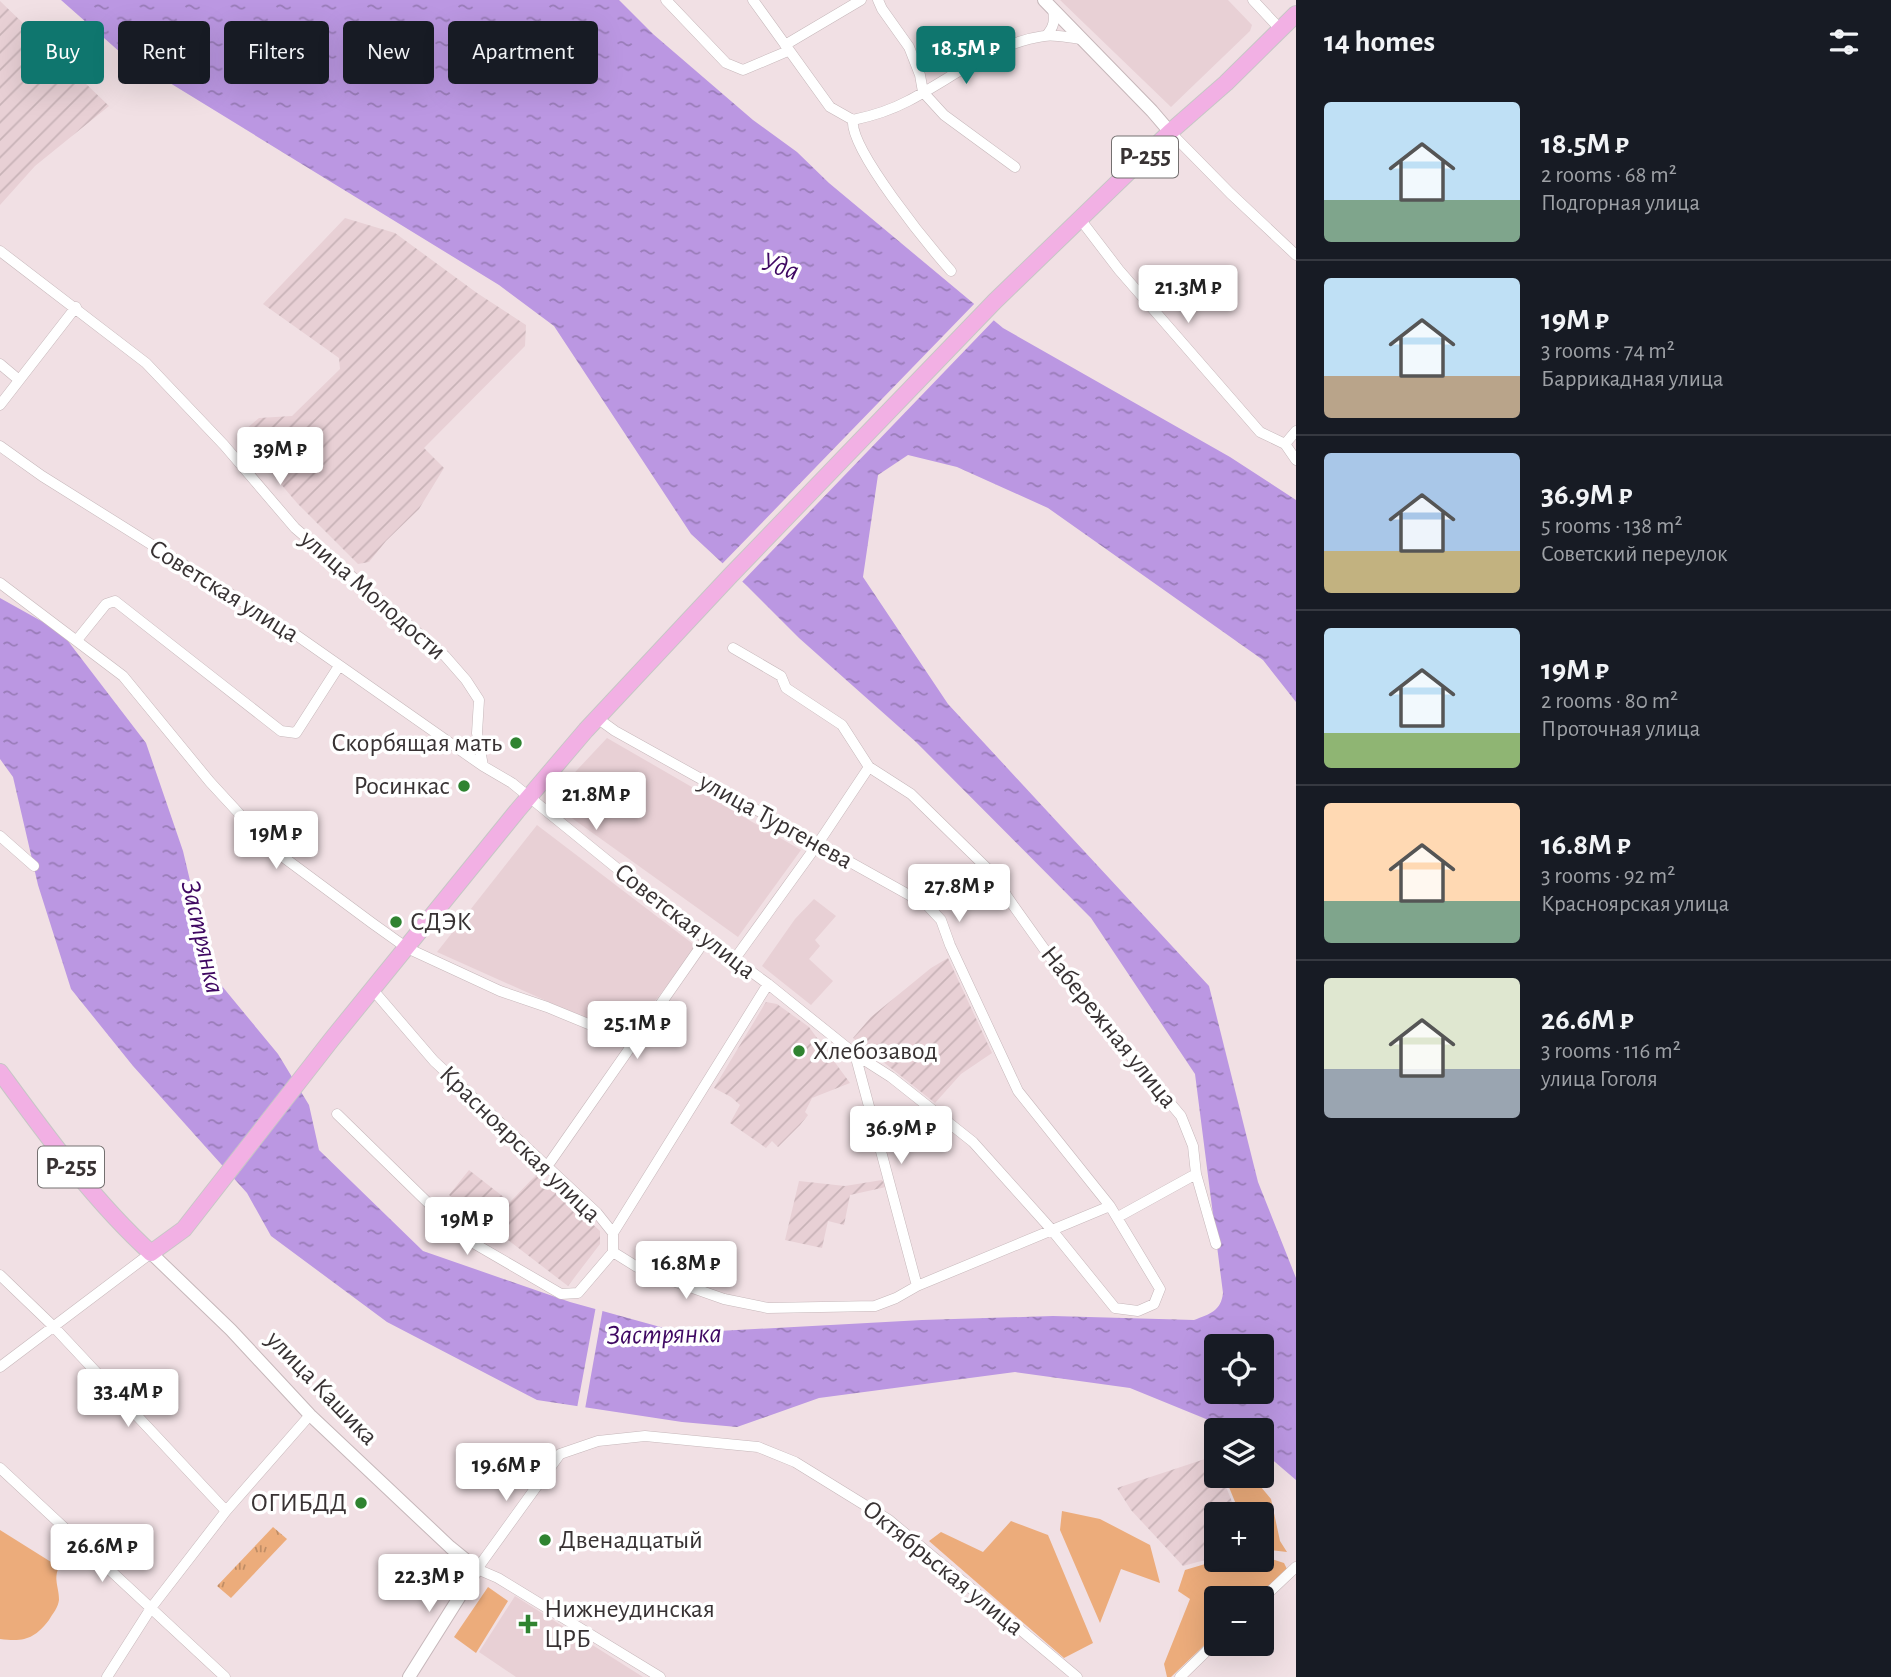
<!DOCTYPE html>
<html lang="en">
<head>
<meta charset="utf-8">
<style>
	:root { --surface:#171b24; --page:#20242c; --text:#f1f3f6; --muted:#9ea1a6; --line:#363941; --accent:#0f766e }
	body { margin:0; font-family:"Alegreya Sans",sans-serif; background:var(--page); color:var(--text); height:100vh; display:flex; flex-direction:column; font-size:26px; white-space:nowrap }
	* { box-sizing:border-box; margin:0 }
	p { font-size:23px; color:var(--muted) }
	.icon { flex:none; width:38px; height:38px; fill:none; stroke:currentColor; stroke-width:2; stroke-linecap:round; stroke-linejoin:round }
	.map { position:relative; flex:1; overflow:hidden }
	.drawer { display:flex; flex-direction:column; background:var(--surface); width:595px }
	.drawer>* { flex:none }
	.banner { position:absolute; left:21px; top:21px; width:665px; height:63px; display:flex; gap:14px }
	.fabs { position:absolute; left:1204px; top:1334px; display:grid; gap:14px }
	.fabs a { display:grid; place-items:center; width:70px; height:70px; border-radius:7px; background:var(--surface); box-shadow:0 7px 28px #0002; font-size:35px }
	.price { position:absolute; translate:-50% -60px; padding:0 16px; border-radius:7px; background:#fff; color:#222; font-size:23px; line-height:46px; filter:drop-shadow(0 2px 4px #0008) }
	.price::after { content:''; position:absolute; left:50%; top:42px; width:21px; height:16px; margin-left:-10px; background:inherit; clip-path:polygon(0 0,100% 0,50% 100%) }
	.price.active { background:var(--accent); color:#fff }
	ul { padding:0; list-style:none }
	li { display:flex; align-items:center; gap:21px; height:175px; padding:0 28px }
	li+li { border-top:2px solid var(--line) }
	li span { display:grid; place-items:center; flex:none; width:196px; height:140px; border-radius:7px; color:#555 }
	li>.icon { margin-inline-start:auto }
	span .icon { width:84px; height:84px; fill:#fffc; stroke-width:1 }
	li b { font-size:30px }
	h2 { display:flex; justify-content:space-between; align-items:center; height:84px; padding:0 28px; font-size:30px }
	.pill { padding:0 24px; border-radius:7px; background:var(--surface); box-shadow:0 7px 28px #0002; font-size:24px; line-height:63px }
	.pill.active { background:var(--accent); color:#fff }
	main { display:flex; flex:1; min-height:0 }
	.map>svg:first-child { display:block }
</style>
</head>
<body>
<main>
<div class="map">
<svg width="1296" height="1677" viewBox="0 0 1296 1677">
	<defs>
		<pattern id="industrial-furrows" width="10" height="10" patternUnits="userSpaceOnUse" patternTransform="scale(1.75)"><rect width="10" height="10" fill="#e8d0d5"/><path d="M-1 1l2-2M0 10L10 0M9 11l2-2" fill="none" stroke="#c8b3b7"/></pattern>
		<pattern id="grass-tufts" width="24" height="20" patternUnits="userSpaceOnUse" patternTransform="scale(1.75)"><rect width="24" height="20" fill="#ecac7b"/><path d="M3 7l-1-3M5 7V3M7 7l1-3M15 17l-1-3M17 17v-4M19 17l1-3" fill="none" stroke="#c08d65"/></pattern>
		<pattern id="water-ripples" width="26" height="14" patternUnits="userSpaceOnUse" patternTransform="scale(1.75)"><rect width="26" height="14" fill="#bb97e2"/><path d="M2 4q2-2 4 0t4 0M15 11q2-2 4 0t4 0" fill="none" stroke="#997cb8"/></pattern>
	</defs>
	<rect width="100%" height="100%" fill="#f1e0e4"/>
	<!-- built -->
	<path fill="#e8d0d5" d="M1060 0H1228L1252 25 1250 31 1171 107Z
		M607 738 801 850 738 937 548 801Z
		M537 825 697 947 627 1037 437 952Z
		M814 899 836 916 815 940 820 946 809 959 833 981 811 1005 762 966 795 919Z
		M515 1596 643 1677H516L479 1652Z"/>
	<!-- industrial -->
	<path fill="url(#industrial-furrows)" d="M0 1 109 106 35 166 0 205Z
		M345 218 395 233 477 293 526 325 525 346 424 448 444 468 419 509 386 541 369 562 358 564 297 503 239 435 259 418 292 416 340 369 339 358 263 304Z
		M948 958 992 1053 961 1074 935 1103 853 1038 871 1017 931 968Z
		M766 1002 777 1004 809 1027 850 1083 812 1098 805 1112 808 1115 800 1125 778 1147 772 1141 766 1148 730 1123 740 1105 731 1097 714 1088Z
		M469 1170 510 1202 538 1173 600 1231V1244L568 1286 449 1195Z
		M882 1180 886 1187 850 1195 844 1225 828 1221 822 1248 785 1240 799 1181 845 1186Z
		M1205 1459 1216 1471V1475L1222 1477 1237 1514H1216V1557L1183 1566 1131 1510 1117 1488Z"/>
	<!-- grass -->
	<path fill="url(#grass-tufts)" d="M273 1527 287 1539 231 1598 217 1586Z"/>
	<!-- green -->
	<path fill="#ecac7b" d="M1224 1475H1251L1271 1499 1280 1541 1287 1552 1262 1549V1514H1240Z
		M1062 1511 1100 1519 1150 1545 1160 1583 1121 1569 1100 1623 1060 1530Z
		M1011 1521 1048 1535 1093 1643 1064 1658 929 1541 941 1532 983 1552Z
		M0 1530 59 1567C53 1579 59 1587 59 1600 58 1608 53 1613 49 1620 34 1639 25 1642 0 1639Z
		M1262 1556 1284 1563 1287 1569 1256 1598H1216V1634L1171 1677H1167L1164 1664 1190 1599 1178 1591 1185 1570 1222 1559H1262Z
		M488 1587 508 1601 476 1653 454 1637Z"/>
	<!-- water -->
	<path fill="url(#water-ripples)" fill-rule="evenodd" d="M61 0H619L653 34 753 120 797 152 829 183 1003 328 1230 457 1296 500V702L1263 660 1048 508 957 467 908 455 878 475 863 577 948 704 1209 986 1258 1182 1296 1278V1480L1262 1451V1430H1233L1130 1388 1015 1372 819 1398 737 1427 682 1422 537 1400 387 1322 271 1236 247 1193 133 1066 71 989 38 885 13 777 0 759V598L61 632 146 743 183 851 212 974 278 1054 309 1105 319 1150 423 1251 570 1302 682 1333 922 1320 1053 1316 1194 1320C1210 1314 1221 1311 1223 1293L1195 1074 1091 918 916 742 799 638 747 586 691 534 554 326 499 285 121 53ZM1216 1346H1262V1391H1216Z"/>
	<!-- pier -->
	<path fill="#f1e0e4" d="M976 302 996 318 740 584 720 566Z
		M596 1306 603 1308 585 1409 577 1408Z"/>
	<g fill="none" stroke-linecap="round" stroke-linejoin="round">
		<!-- minor casing -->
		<g stroke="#c6b7ba" stroke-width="11">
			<path id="minor" d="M666 0 726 63 743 70 788 51
				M753 0 830 107 853 120C849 149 930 247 951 271
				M878 0 882 9 909 47 920 75 923 92 944 115 1015 167
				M1253 0 1280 29
				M1046 36C1054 27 1055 21 1053 9
				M785 45 861 0
				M853 120C872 116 891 110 908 101 952 78 994 43 1044 36 1055 34 1069 38 1081 39
				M1170 132 1230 193 1296 255
				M1080 219 1119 270 1260 432 1285 444 1296 460
				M0 251 146 363 224 445 295 528 445 656 466 680 479 700 477 733 483 766
				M0 364 19 380
				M0 405 76 307
				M1285 444 1296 431
				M0 446 42 476 299 637 483 766 512 783 678 918 768 984 855 1054 891 1077 973 1142 1051 1229 1115 1308 1138 1311 1154 1304 1160 1289 1110 1206 1018 1091 950 945 941 920 927 905 615 731 597 718
				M0 583 123 676 210 782 271 848 372 923 407 948 500 991 547 1007 632 1042
				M77 640 106 604 115 601 281 731 296 733 339 666
				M733 648 781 676 786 688 842 725 869 767 911 794 995 876 1008 898 1062 974 1181 1116 1193 1146 1196 1174 1216 1244
				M0 836 34 866
				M734 960 817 845 869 767
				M373 990 434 1061 597 1213 613 1233V1252L637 1267 656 1275 724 1299 768 1308 875 1306 896 1298 917 1286 1110 1206
				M855 1054 917 1286
				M337 1114 463 1237 561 1294 578 1293 613 1252
				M546 1168 706 939
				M1118 1217 1196 1174
				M613 1233 768 984
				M0 1275 53 1326 226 1511
				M0 1367 151 1253
				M0 1468 225 1677
				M1262 1599 1296 1567
				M107 1677 151 1608 226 1511 310 1415
				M660 1677 498 1578 477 1569 560 1454 598 1441 645 1436 758 1447 795 1462 889 1520 1077 1677
				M1180 1677 1216 1642"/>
		</g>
		<!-- tertiary casing -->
		<g stroke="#c6b7ba" stroke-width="14">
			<path id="tertiary" d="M1044 0 1152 111 1170 132
				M151 1253 231 1330 310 1415 450 1547 477 1569 409 1677"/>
		</g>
		<!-- trunk casing -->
		<g stroke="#c7c6c6" stroke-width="18">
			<path id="trunk" d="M0 1072C47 1136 93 1200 151 1253L184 1229 332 1039 517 811 586 730 730 576 995 301 1170 132 1226 83 1296 14"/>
		</g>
		<!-- minor -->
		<use href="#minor" stroke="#fff" stroke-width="10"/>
		<!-- tertiary -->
		<use href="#tertiary" stroke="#fff" stroke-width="12"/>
		<!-- trunk -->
		<use href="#trunk" stroke="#f2b0e4" stroke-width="16"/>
	</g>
	<!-- markers -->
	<g fill="#2f8330" stroke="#fff" stroke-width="2.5">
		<circle cx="516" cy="743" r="7"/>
		<circle cx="464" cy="786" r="7"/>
		<circle cx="396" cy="922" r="7"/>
		<circle cx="799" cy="1051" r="7"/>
		<circle cx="361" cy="1503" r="7"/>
		<circle cx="545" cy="1540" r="7"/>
		<path d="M524.5 1613.5h7v7h7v7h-7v7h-7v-7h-7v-7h7z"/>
	</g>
	<g text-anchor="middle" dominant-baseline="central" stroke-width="7" stroke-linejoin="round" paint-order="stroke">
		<!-- shield labels -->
		<g fill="#fff" stroke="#747070" stroke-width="2">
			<rect x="1112" y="136.5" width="66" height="41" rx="5"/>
			<rect x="38" y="1146.5" width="66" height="41" rx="5"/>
		</g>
		<g font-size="24" font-weight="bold" fill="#383233">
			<text x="1145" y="157">Р-255</text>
			<text x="71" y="1167">Р-255</text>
		</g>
		<!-- street labels -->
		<g font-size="26" fill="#383233" stroke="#fff">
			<text transform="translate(224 591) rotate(32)">Советская улица</text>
			<text transform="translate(373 595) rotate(41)">улица Молодости</text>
			<text transform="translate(776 821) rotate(29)">улица Тургенева</text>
			<text transform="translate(685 921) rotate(38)">Советская улица</text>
			<text transform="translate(1109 1027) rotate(51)">Набережная улица</text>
			<text transform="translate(520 1144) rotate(44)">Красноярская улица</text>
			<text transform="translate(322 1388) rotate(46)">улица Кашика</text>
			<text transform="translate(943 1568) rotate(39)">Октябрьская улица</text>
		</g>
		<!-- poi labels -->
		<g font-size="26" fill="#383233" stroke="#fff" text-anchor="start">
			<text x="502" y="743" text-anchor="end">Скорбящая мать</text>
			<text x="450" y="786" text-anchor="end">Росинкас</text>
			<text x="410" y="922">СДЭК</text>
			<text x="813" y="1051">Хлебозавод</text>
			<text x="347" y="1503" text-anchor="end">ОГИБДД</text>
			<text x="559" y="1540">Двенадцатый</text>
			<text x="544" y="1609">Нижнеудинская<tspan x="544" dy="30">ЦРБ</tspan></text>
		</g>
		<!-- water labels -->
		<g font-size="28" font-style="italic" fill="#3f0862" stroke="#fff">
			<text transform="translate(780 267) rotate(18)">Уда</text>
			<text transform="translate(202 937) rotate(77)">Застрянка</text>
			<text transform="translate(664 1335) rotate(-1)">Застрянка</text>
		</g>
	</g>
</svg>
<div class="fabs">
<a><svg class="icon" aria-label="locate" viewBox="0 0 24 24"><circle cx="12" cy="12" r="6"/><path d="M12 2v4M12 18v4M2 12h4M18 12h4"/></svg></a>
<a><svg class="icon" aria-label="layers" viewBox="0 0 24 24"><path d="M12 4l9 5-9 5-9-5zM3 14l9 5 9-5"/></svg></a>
<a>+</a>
<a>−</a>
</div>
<b class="price active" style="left:966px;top:86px">18.5M ₽</b>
<b class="price" style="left:1188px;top:325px">21.3M ₽</b>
<b class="price" style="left:280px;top:487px">39M ₽</b>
<b class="price" style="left:596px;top:832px">21.8M ₽</b>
<b class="price" style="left:276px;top:871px">19M ₽</b>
<b class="price" style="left:959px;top:924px">27.8M ₽</b>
<b class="price" style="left:637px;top:1061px">25.1M ₽</b>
<b class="price" style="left:901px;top:1166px">36.9M ₽</b>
<b class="price" style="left:467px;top:1257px">19M ₽</b>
<b class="price" style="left:686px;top:1301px">16.8M ₽</b>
<b class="price" style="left:128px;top:1429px">33.4M ₽</b>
<b class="price" style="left:506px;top:1503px">19.6M ₽</b>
<b class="price" style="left:102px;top:1584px">26.6M ₽</b>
<b class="price" style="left:429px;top:1614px">22.3M ₽</b>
<div class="banner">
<a class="pill active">Buy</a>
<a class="pill">Rent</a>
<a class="pill">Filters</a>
<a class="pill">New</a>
<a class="pill">Apartment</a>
</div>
</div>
<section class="drawer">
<h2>14 homes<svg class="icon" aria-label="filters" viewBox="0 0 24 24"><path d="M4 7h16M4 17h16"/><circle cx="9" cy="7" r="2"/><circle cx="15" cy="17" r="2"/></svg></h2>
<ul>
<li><span style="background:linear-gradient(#bfe0f5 70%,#7fa58c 0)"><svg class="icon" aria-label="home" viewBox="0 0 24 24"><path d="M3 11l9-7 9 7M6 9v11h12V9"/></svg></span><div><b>18.5M ₽</b><p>2 rooms · 68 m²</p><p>Подгорная улица</p></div></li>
<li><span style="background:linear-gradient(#bfe0f5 70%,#b9a48a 0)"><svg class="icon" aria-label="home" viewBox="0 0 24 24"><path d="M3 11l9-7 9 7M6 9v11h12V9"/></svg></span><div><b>19M ₽</b><p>3 rooms · 74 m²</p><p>Баррикадная улица</p></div></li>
<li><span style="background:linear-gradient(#a9c7e8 70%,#c2b280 0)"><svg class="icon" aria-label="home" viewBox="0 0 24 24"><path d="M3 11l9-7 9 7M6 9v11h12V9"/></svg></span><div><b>36.9M ₽</b><p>5 rooms · 138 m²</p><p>Советский переулок</p></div></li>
<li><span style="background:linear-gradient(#bfe0f5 75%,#8fb573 0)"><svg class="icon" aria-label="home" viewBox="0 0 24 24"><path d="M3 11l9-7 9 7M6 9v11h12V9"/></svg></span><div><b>19M ₽</b><p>2 rooms · 80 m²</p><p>Проточная улица</p></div></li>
<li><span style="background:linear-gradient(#ffd9b3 70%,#7fa58c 0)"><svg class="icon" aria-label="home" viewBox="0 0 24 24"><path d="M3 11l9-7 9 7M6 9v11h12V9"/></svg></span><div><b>16.8M ₽</b><p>3 rooms · 92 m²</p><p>Красноярская улица</p></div></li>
<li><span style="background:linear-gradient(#dfe7d0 65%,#9aa5b1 0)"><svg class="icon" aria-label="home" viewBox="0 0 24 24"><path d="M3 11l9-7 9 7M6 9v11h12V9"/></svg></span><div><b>26.6M ₽</b><p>3 rooms · 116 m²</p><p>улица Гоголя</p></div></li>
</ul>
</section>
</main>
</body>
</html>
